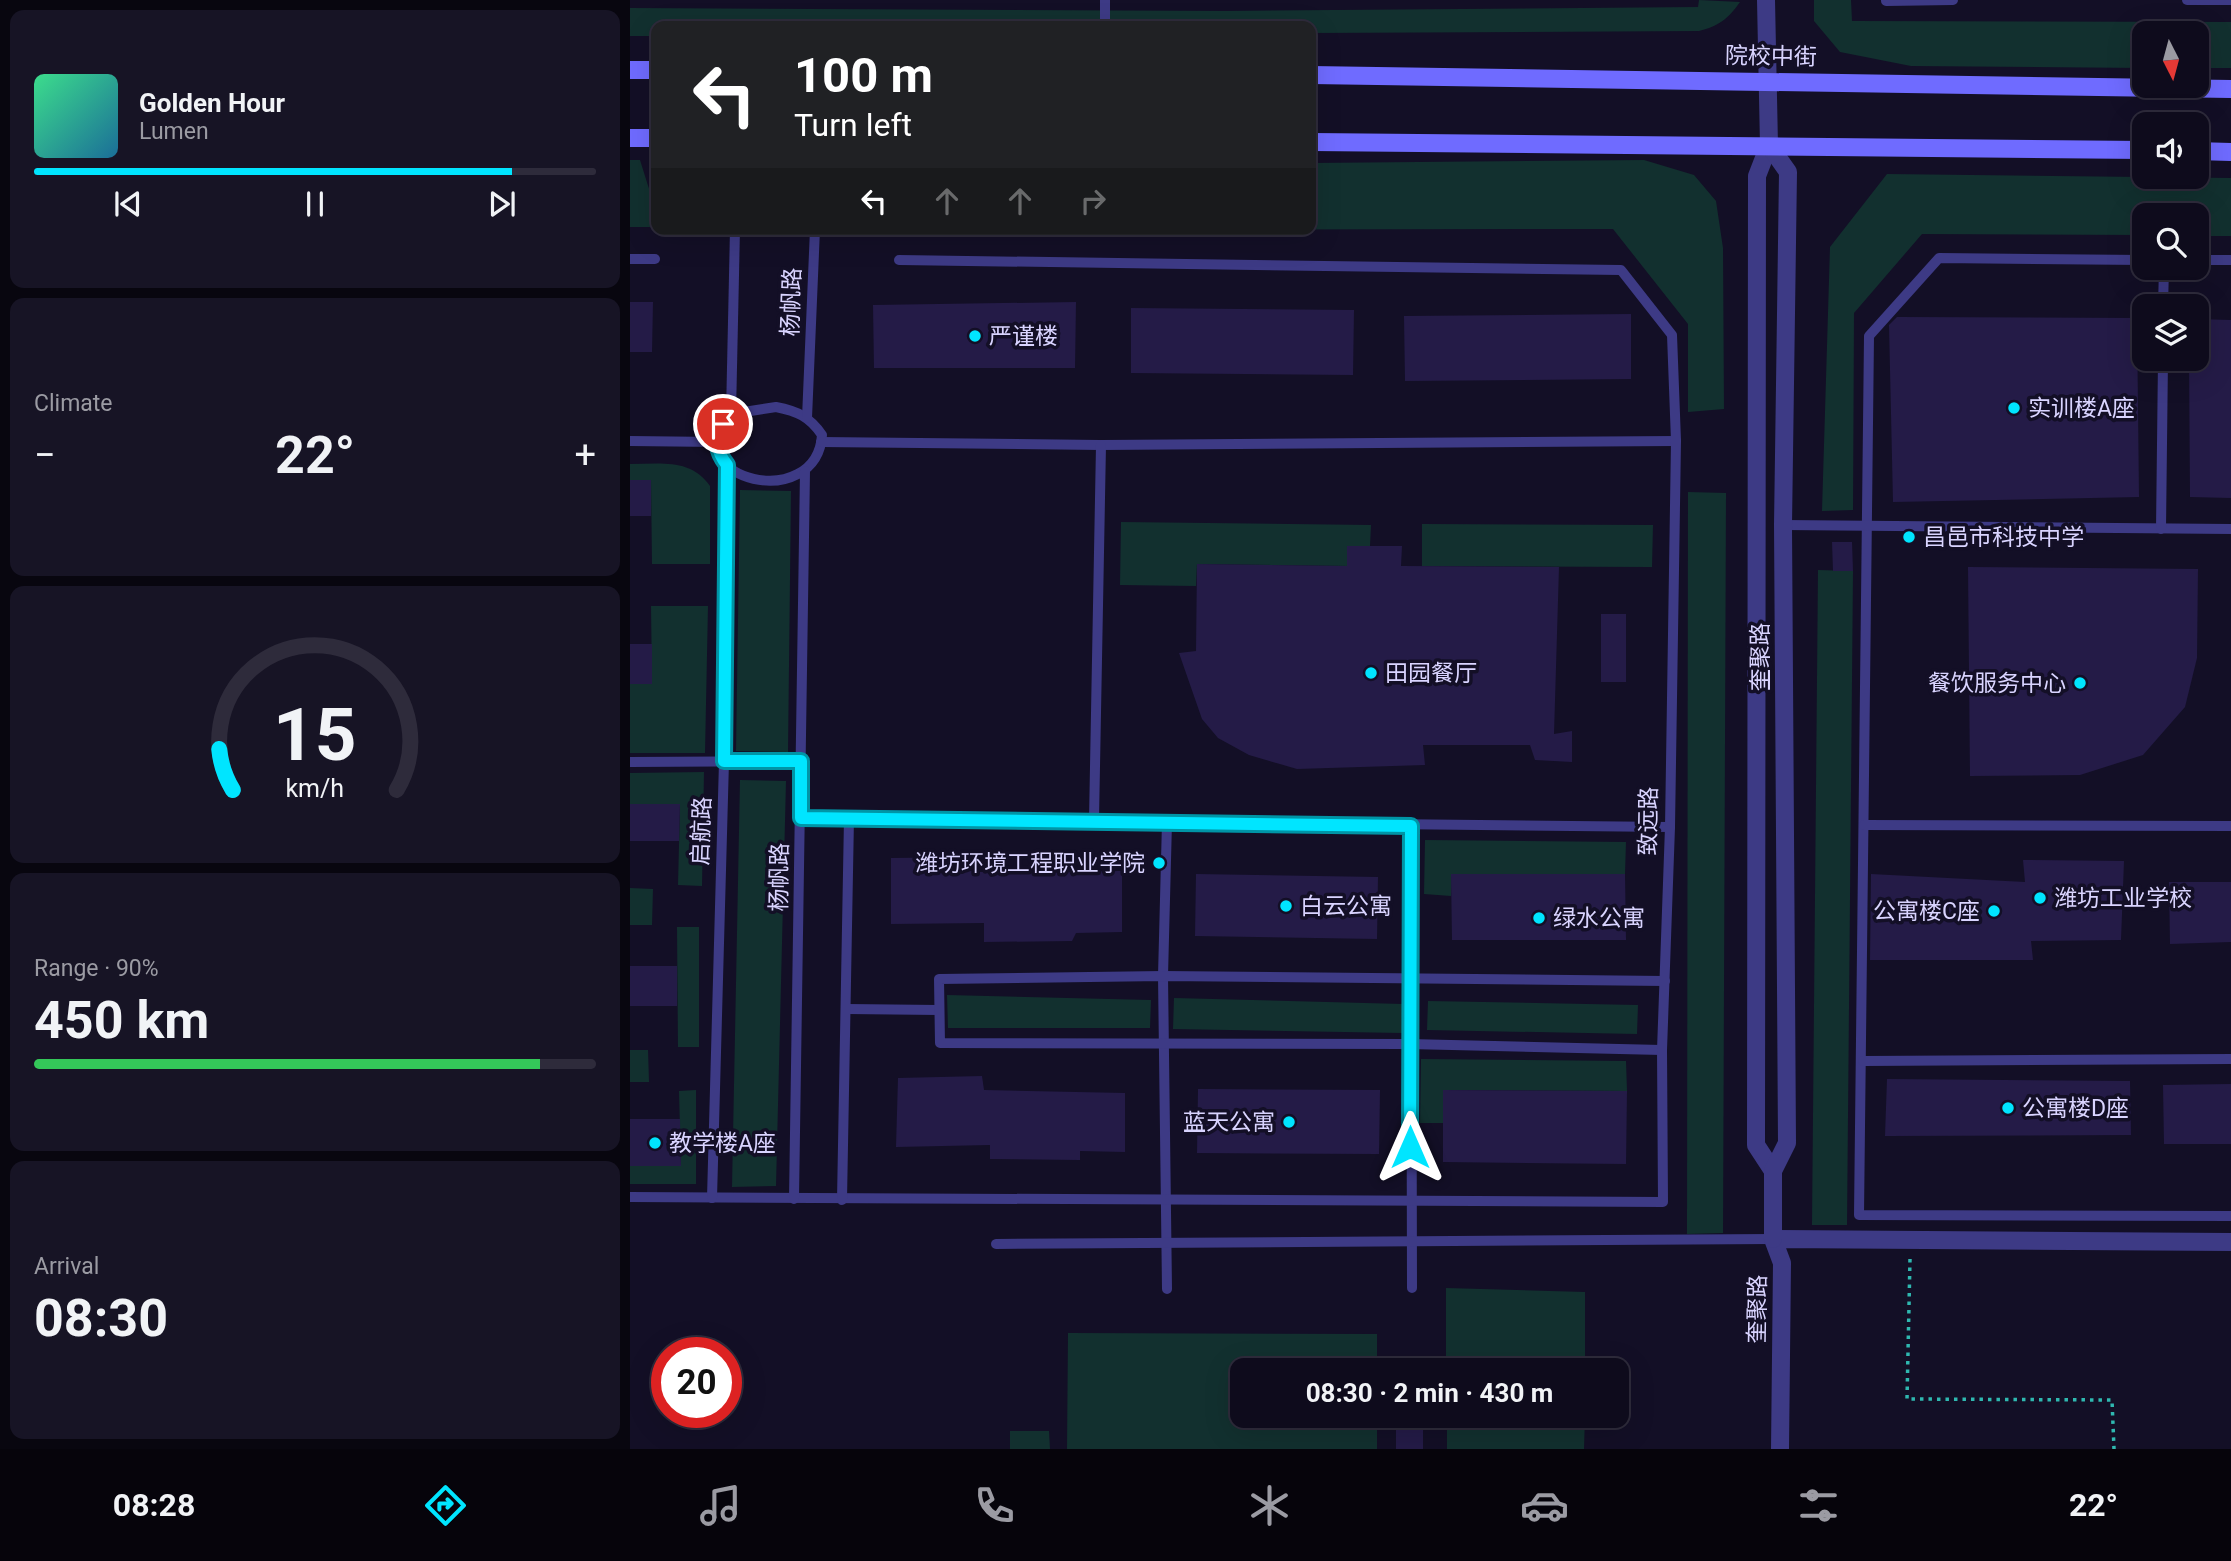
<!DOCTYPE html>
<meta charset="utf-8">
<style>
:root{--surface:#0e0b1c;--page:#171425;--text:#f1f3f6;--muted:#9b9ba3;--line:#2e2b3b;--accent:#00e5ff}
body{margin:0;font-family:Roboto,"Noto Sans SC",sans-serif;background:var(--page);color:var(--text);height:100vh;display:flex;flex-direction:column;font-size:26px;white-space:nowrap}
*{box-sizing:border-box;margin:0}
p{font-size:23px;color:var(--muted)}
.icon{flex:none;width:38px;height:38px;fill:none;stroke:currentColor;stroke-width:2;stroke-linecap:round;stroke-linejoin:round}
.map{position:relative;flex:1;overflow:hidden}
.panel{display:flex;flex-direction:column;gap:10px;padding:10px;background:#08060f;width:630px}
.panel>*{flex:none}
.hud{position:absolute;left:21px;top:21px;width:665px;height:214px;border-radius:14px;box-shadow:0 7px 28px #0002,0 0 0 2px var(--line);background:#202124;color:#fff;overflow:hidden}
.needle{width:46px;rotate:174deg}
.fabs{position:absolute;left:1502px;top:21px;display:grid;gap:14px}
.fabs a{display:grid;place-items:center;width:77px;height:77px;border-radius:14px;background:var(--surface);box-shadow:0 7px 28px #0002,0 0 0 2px var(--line);font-size:35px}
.speed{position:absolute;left:21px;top:1337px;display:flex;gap:14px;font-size:35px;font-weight:700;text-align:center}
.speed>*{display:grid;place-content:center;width:91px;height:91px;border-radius:50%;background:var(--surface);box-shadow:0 7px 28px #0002,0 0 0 2px var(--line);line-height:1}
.speed .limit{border:10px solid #d22;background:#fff;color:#111}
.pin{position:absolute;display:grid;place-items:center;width:60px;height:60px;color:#fff;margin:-30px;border:4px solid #fff;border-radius:50%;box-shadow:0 2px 7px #0007}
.me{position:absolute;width:77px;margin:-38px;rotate:0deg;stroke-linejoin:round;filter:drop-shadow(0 0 5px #0008)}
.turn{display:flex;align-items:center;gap:24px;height:147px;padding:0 28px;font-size:32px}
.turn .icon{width:91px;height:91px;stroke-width:2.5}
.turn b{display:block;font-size:49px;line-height:60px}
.lanes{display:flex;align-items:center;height:66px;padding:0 28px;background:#0003;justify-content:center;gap:35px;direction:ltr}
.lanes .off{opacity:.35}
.big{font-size:52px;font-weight:700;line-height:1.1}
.panel .widget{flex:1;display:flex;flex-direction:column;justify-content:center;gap:10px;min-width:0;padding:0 24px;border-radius:14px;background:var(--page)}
.panel .dial{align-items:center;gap:0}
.dial svg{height:182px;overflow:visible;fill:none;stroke:var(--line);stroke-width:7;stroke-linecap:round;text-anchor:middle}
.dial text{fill:var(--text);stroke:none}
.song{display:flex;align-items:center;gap:21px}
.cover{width:84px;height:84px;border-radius:10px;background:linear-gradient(135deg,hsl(150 70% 55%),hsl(200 70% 35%))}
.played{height:7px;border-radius:4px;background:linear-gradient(90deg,var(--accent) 85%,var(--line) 85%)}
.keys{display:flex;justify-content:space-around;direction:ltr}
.heat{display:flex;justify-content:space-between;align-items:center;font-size:38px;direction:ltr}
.charge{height:10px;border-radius:5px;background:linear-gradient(90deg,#34c759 90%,var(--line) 0)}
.trip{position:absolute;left:600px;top:1358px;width:399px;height:70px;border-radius:14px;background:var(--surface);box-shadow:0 7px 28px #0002,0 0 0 2px var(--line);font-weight:700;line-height:70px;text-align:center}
.tab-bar{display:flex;height:112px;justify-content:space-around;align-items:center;background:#06040b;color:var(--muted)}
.tab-bar .icon{width:49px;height:49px}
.tab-bar .current{color:var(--accent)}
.tab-bar b{font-size:32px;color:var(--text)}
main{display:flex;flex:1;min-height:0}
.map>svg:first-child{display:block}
.green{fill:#12302f}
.building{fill:#241b47}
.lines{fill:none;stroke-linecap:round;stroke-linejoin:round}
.path{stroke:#2fb8b0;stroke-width:3.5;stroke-dasharray:3.5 5;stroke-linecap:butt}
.service{stroke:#3d3a85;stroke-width:10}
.minor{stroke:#3d3a85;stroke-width:18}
.tertiary{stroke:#3d3a85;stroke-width:18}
.secondary{stroke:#6f6bff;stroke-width:18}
.route-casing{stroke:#0095a6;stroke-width:18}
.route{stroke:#00e5ff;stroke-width:12}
.poi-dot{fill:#00e5ff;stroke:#130f26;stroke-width:2.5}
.labels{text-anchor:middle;stroke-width:7;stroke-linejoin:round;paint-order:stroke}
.street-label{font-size:23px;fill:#d9d4ff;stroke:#130f26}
.poi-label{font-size:23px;fill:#d9d4ff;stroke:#130f26;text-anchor:start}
</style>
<main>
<section class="panel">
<div class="widget">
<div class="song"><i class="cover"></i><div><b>Golden Hour</b><p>Lumen</p></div></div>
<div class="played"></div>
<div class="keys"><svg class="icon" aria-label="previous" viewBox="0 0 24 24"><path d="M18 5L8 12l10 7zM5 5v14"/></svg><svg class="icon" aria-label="pause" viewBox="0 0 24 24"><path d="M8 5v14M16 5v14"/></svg><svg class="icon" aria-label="next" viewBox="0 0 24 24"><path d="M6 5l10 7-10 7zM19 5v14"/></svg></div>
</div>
<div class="widget"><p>Climate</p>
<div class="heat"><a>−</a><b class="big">22°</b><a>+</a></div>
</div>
<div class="widget dial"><svg viewBox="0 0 100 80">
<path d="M14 69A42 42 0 1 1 86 69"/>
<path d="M14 69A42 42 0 0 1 8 51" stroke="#00e5ff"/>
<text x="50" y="56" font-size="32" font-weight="700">15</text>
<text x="50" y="72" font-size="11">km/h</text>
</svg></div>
<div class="widget"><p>Range · 90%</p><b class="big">450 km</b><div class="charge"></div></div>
<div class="widget"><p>Arrival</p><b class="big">08:30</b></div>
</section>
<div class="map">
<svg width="1601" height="1449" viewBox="0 0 1601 1449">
<rect width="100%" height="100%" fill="#130f26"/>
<g class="green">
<path d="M1069,0L1110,2C1098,19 1089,26 1069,31L681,33V26H26V36H0V8L595,11L1068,7Z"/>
<path d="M1184,0H1221L1222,21L1601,22V68H1566V33H1514V68L1281,66L1210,52L1184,21Z"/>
<path d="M0,160H10L26,211V227H0Z"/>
<path d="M1014,160L1064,175L1086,201L1093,248L1094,409L1058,412V324L983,229L250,230L681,229V163Z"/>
<path d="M1257,174L1601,178V236H1566V215H1514V235L1292,234L1224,313L1223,510L1192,511L1200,247Z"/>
<path d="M0,464C30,464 61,458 80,486V564H22L21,480H0Z"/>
<path d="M110,490L161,491L158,752L106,751Z"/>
<path d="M1058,492L1096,493L1093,1233L1057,1234Z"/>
<path d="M491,522L741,525L740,546H717V566L567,564L566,586L490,585Z"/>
<path d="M792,524L1023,525L1022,567L792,566Z"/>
<path d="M1188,570L1223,571L1217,1225H1182Z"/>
<path d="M21,606H78L75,753H0V684L22,683Z"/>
<path d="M74,772L72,886L48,885L50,804H0V773Z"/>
<path d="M110,780L156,781L146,1186L102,1187Z"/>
<path d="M795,840L996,842L995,874H822L821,896L794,894Z"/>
<path d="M0,888L23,889L22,925H0Z"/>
<path d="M47,927H69V1047H48Z"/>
<path d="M317,995L521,1000L520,1028H318Z"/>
<path d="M544,998L773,1004L772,1033L543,1029Z"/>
<path d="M798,1001L1008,1005L1007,1034L797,1030Z"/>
<path d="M0,1050H18L19,1082H0Z"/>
<path d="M791,1059L996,1061L997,1091L814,1090L813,1123H790Z"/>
<path d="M66,1090V1184H0V1166H51L49,1091Z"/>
<path d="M816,1288L955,1292V1370H816Z"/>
<path d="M438,1333L747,1334V1370H612V1416H747V1449H437Z"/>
<path d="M817,1416H955L954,1449H817Z"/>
<path d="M380,1431H419L420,1449H380Z"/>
</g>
<g class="building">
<path d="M0,302H23L22,352H0Z"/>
<path d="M446,302L445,368H244L243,305Z"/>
<path d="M501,308L724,310L723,375L501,373Z"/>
<path d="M1001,314V379L775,381L774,316Z"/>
<path d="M1267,317L1507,318L1509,497L1263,502L1259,325Z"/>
<path d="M1566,319L1601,320V498L1560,497L1559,359H1566Z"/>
<rect x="0" y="480" width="21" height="36"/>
<path d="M1202,542H1222L1223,571H1203Z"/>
<path d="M717,546H772L771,566L929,567L924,734L942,731V762L905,760L900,745H793L795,765L667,769L619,755L588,738L572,719L549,653L566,651L567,564L717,566Z"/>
<path d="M1338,567L1568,569L1567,658L1555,707L1513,755L1450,775L1340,776Z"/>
<rect x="971" y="614" width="25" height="68"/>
<rect x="0" y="644" width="22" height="40"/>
<path d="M0,804H50L49,841H0Z"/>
<path d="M348,857V872L492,871V932L446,933L442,941L354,942V923L261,924V858Z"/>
<path d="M1393,860L1494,861L1491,940L1401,941L1403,960H1240L1241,874L1395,882Z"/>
<path d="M566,874L748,877L747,939L565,936Z"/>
<path d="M821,874H995L996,940H822Z"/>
<path d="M1539,882H1601V942L1540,944Z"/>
<rect x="0" y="966" width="47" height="40"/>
<path d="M352,1076L354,1090L495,1093V1152L450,1151V1160L360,1159V1145L266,1147L268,1078Z"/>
<path d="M1257,1079L1500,1081L1501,1135L1255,1136Z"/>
<path d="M1601,1084V1144H1534L1533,1085Z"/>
<path d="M568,1089L750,1090L749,1154L567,1153Z"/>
<path d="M813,1090L997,1091L996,1164L813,1162Z"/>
<path d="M0,1119H50L51,1166H0Z"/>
<rect x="766" y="1416" width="27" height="33"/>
</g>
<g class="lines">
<path class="path" d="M1280,1259L1277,1399L1482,1400L1484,1449"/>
<g class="service">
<path d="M1557,0H1601"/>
<path d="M1256,1L1323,0"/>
<path d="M475,26V0"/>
<path d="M0,259H25"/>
<path d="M1514,260L1309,258L1239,336L1229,1215L1601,1216"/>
<path d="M1566,260H1601"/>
<path d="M1533,306L1534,268"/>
<path d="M146,407C167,411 180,417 192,435C187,513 45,481 101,414Z"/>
<path d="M101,414L105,229"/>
<path d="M177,418L185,229"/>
<path d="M0,441L87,442"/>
<path d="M191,442L471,445L1046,441"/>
<path d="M1153,525L1601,529"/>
<path d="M1531,529L1533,359"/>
<path d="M0,762L171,761"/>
<path d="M171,818L1040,827"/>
<path d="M464,820L471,445"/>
<path d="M537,822L533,976L537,1289"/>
<path d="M1234,825L1601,826"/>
<path d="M781,826L782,1288"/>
<path d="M217,1009L309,1010"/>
<path d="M1032,1050L779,1044L310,1043L309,979L533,976L1035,981"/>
<path d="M1233,1061L1601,1059"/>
<path d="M0,1197L1033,1202L1032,1050L1040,827L1046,441L1042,335L991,270L269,260"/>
<path d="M82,1198L94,761L97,465"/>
<path d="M164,1199L175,471"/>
<path d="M212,1200L219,818"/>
<path d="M366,1244L1143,1239"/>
</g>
<path class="minor" d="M1150,1449L1152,1263L1143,1239L1601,1242"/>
<g class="tertiary">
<path d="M1136,0L1139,145L1127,176L1126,1145L1143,1171"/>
<path d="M1139,145L1158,172L1153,525L1157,1143L1143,1171V1239"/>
</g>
<g class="secondary">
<path d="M0,70H26"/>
<path d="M681,75L1601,89"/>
<path d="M0,138H26"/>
<path d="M681,142L1514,150"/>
<path d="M1566,151L1601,152"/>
</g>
</g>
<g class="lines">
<g class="route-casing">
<path id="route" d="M93,424C85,440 86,451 97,465L94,761H171V818L781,826L780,1147"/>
</g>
<use href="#route" class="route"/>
</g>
<g class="poi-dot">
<circle cx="345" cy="336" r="7"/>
<circle cx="1384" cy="408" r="7"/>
<circle cx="1279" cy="537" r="7"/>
<circle cx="741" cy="673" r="7"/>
<circle cx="1450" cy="683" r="7"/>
<circle cx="529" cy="863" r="7"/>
<circle cx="1410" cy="898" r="7"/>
<circle cx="656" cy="906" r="7"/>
<circle cx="1364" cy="911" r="7"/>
<circle cx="909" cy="918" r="7"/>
<circle cx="1378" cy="1108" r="7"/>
<circle cx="659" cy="1122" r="7"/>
<circle cx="25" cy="1143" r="7"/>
</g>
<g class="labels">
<g class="street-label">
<text transform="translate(1141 56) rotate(1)" y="8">院校中街</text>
<text transform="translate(161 302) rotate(-88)" y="8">杨帆路</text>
<text transform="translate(1130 657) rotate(-90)" y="8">奎聚路</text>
<text transform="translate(1018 821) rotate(-89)" y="8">致远路</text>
<text transform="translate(71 831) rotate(-88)" y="8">启航路</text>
<text transform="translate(149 877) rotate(-89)" y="8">杨帆路</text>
<text transform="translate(1127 1309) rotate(-89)" y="8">奎聚路</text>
</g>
<g class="poi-label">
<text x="359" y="344">严谨楼</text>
<text x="1398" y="416">实训楼A座</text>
<text x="1293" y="545">昌邑市科技中学</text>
<text x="755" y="681">田园餐厅</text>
<text x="1436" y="691" text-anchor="end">餐饮服务中心</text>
<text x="515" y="871" text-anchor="end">潍坊环境工程职业学院</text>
<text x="1424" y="906">潍坊工业学校</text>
<text x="670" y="914">白云公寓</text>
<text x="1350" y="919" text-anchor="end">公寓楼C座</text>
<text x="923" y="926">绿水公寓</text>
<text x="1392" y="1116">公寓楼D座</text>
<text x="645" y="1130" text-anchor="end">蓝天公寓</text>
<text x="39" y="1151">教学楼A座</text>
</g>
</g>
</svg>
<div class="fabs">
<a><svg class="needle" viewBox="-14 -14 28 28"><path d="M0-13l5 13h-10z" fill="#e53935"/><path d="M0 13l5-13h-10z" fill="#9b9ba3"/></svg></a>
<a><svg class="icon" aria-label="sound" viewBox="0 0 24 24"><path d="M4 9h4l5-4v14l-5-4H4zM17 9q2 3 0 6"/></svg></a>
<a><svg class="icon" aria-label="search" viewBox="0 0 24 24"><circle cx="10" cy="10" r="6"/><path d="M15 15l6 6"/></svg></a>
<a><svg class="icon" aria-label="layers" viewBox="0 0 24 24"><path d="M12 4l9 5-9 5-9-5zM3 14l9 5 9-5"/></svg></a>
</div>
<div class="speed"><div class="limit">20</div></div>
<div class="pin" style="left:93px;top:424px;background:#d93025"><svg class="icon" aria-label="arrive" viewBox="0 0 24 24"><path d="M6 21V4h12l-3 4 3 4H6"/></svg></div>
<svg class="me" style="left:780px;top:1147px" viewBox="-20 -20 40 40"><path d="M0-17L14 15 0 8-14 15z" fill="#00e5ff" stroke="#fff" stroke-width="4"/></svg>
<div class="trip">08:30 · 2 min · 430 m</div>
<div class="hud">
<div class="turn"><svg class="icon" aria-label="left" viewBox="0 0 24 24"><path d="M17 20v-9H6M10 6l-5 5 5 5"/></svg><div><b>100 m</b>Turn left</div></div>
<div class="lanes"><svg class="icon" aria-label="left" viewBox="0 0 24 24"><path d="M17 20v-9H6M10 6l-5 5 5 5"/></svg><svg class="icon off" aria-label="ahead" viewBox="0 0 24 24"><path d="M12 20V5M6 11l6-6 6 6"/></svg><svg class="icon off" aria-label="ahead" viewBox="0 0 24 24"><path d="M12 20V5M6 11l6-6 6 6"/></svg><svg class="icon off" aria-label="right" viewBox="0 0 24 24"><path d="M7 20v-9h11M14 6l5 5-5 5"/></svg></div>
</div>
</div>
</main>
<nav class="tab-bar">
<b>08:28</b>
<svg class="icon current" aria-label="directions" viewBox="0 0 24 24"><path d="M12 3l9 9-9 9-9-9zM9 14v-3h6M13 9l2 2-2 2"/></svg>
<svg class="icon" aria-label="music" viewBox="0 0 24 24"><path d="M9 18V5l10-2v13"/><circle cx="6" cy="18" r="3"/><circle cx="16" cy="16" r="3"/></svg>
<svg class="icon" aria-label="phone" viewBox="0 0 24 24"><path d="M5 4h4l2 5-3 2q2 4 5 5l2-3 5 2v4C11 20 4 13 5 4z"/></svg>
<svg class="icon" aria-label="climate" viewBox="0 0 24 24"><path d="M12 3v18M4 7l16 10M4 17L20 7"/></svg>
<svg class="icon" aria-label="car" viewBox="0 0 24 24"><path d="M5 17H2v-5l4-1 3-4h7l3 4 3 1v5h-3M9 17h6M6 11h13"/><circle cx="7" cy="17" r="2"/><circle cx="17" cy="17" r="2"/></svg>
<svg class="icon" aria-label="filters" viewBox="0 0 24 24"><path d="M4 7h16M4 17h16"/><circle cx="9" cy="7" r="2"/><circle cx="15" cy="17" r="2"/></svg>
<b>22°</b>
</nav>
